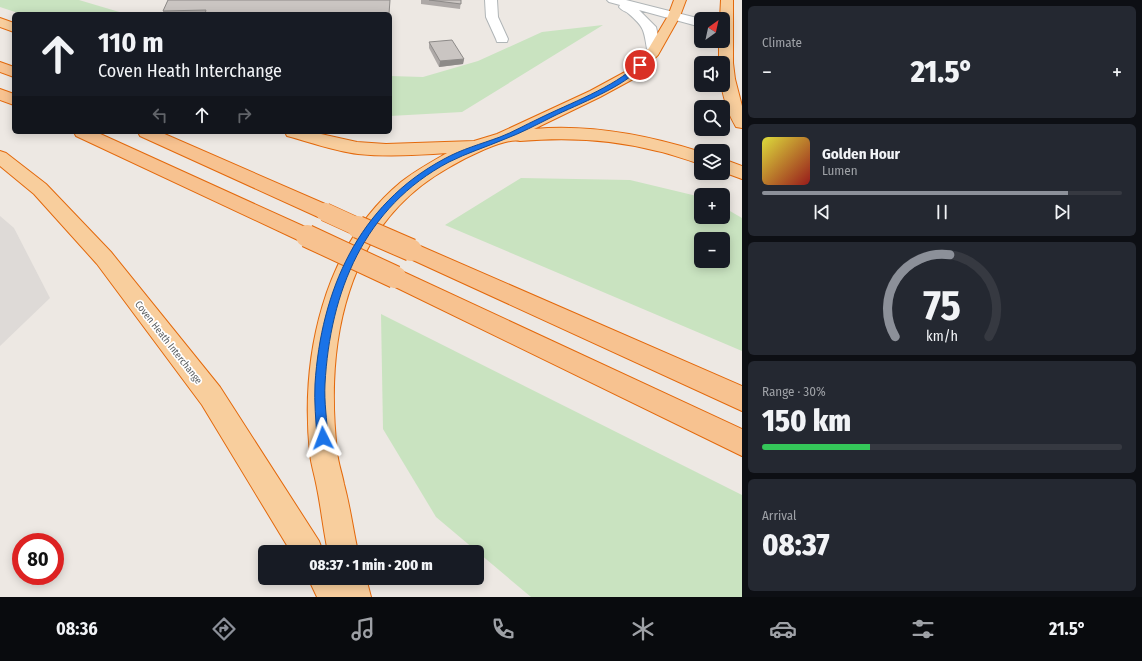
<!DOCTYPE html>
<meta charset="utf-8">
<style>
:root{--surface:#171b24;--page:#242831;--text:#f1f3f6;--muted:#9ea1a6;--line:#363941;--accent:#8c9099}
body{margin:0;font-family:"Fira Sans Condensed",sans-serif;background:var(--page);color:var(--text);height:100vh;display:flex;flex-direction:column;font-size:15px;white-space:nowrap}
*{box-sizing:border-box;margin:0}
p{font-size:13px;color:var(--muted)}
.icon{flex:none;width:22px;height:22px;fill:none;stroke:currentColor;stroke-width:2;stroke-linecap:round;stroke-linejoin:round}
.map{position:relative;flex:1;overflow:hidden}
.details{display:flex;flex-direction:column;gap:6px;padding:6px;background:#0d0f14;width:400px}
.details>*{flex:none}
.banner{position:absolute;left:12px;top:12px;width:380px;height:122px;border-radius:6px;box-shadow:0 2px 10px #0003;background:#171b24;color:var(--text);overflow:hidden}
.needle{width:26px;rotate:33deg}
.controls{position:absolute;left:694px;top:12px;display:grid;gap:8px}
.controls a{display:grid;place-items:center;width:36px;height:36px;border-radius:6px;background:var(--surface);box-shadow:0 2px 10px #0003;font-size:20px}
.speed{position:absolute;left:12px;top:533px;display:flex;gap:8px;font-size:20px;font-weight:700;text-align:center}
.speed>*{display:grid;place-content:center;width:52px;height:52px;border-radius:50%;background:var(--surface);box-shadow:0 2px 10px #0003;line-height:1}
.speed .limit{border:6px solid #d22;background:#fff;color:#111}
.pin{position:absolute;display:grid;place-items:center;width:34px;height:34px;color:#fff;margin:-17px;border:2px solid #fff;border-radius:50%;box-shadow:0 1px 4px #0007}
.me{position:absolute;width:44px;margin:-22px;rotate:357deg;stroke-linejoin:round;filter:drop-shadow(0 0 3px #0008)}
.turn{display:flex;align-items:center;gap:14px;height:84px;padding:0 20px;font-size:18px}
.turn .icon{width:52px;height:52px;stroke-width:2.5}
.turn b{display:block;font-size:28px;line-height:34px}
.lanes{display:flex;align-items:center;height:38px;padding:0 20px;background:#0003;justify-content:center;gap:20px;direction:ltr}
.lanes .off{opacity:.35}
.big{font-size:30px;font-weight:800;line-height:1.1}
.details .tile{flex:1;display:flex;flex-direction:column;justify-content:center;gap:6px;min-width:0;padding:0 14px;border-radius:6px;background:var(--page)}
.details .dial{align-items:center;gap:0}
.dial svg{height:104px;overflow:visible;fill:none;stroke:var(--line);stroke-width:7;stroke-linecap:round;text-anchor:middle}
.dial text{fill:var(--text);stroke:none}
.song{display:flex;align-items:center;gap:12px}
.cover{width:48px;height:48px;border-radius:6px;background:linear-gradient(135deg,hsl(60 70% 55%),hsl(0 70% 35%))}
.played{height:4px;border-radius:2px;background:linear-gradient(90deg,var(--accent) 85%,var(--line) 85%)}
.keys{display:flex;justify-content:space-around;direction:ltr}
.heat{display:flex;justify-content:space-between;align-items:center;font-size:22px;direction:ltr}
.charge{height:6px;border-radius:3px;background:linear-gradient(90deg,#34c759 30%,var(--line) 0)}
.trip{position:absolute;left:258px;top:545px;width:226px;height:40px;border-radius:6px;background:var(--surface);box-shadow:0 2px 10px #0003;font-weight:800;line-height:40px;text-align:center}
.dock{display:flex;height:64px;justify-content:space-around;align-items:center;background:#090b0e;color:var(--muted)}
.dock .icon{width:28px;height:28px}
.dock .on{color:var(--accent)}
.dock b{font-size:18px;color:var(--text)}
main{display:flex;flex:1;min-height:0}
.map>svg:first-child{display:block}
.industrial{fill:#dedad7}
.green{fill:#c9e3c0;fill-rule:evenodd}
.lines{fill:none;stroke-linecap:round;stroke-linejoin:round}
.minor-casing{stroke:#b0b5b7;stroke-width:2}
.trunk-casing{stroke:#e3690c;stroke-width:2}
.motorway-casing{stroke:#e3690c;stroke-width:2}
.minor{fill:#fff;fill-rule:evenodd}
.trunk{fill:#f8ce9d;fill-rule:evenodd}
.motorway{fill:#f7c290;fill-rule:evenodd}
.motorway-bridge-far1-casing{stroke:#e3690c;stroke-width:19;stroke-linecap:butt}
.motorway-bridge-casing{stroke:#e3690c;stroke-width:24;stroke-linecap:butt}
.motorway-bridge-far1{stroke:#f7c290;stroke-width:18}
.motorway-bridge{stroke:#f7c290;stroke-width:22}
.wall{fill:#aea9a7}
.shaded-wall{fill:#8d8a88}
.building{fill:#cac5c2;stroke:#8d8a88}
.route{fill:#1a73e8;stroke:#114b97}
.labels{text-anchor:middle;stroke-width:3.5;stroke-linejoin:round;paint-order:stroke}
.street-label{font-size:10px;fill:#5b6063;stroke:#fff}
</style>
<main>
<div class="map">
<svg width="742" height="597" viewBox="0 0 742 597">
<rect width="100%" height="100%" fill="#ede8e3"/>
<path class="industrial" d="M0,216L14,228L50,298L0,346Z"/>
<g class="green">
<path d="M0,0H79L126,14H21L0,7Z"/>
<path d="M603,25L462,112L390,116V76L423,77L478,61L542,32Z"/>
<path d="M521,178L630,180L701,197V217H723V207L742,218V351L445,225ZM701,239H723V261H701Z"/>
<path d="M381,314L742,495V597H531L436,517L383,429Z"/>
</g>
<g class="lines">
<g class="minor-casing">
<g id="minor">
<path d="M485,0H497L498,17L508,39L507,42H497L496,39L486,17Z"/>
<path d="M607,0H626L701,19V27L639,10L656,27L661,49L659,52H649L647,49C644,30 644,27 629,14C626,11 622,11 619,7L620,5L609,2Z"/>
</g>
</g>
<g class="trunk-casing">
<g id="trunk">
<path d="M674,0H686L680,16L658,55L635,78L600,97L534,129C591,124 647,135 701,152V164C686,160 672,154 657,151C612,139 566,137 520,141C505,137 463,159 448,168C345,226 325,344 337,451C338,463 342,473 344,484C350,506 353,529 358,552H328C323,529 321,506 316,483C314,473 311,464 310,454C300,357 323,247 401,182C415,171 431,162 447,153C418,155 388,157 358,154C334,151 310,142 287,136L285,132H312L357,142L386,144L474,141L497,134L590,91L625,72L646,53L668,16Z"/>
<path d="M721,0H733V63L735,79L742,106V128L736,127C728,114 724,99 721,85H723V63H719V41H723V19H720Z"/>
<path d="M0,18L14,23V32L0,27Z"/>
<path d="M0,151L6,153L46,184L111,252L220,387L319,541L323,552H291L202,405L97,264L34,194L0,166Z"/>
<path d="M723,159L742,166V179L723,172Z"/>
<path d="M308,578H366L371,597H317Z"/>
</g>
</g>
<g class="motorway-casing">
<g id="motorway">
<path d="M0,62L14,67V77L0,72Z"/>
<path d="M0,89L14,94V105L0,100Z"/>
<path d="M74,132H96L314,231L317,236L314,241L307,244L300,241L76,136Z"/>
<path d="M138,132H160L332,207L335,212L332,217L325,219L318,217L140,136Z"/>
<path d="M411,242L742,386V411L404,256L401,250L404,244Z"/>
<path d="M395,268L742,429V456L387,283L384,277L387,271Z"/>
</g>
</g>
<use href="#minor" class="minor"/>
<use href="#trunk" class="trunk"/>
<use href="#motorway" class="motorway"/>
<g class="motorway-bridge-far1-casing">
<path id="motorway-bridge-far1" d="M325,212L360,228"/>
</g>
<g class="motorway-bridge-casing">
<g id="motorway-bridge">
<path d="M358,227L411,250"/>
<path d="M307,236L395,277"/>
</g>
</g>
<use href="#motorway-bridge-far1" class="motorway-bridge-far1"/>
<use href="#motorway-bridge" class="motorway-bridge"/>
</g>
<g class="wall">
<path d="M168,0L389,14H164L163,11Z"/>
<path d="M421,0H461L460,9L421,4Z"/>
<path d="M429,42L464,59L463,64L439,67L429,48Z"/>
</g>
<path class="shaded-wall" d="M464,59L463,64L439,67L440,61Z"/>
<g class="building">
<path d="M168,0H390L389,14H205L206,10L163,11Z"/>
<path d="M429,0H461V4Z"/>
<path d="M452,40L464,59L440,61L429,42Z"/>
</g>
<path class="route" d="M638,64L643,65C625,87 578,104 552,117C536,125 521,133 505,139C486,147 467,153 449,162C364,207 330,292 325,384C324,402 327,420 328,438L326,442L323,444L319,442L317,438C316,421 314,402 315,384C321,291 358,205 444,159C462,149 481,144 500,137C513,132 525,125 538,119C570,103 613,88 638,64Z"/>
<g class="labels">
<g class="street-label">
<text transform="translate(169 342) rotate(52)" y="4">Coven Heath Interchange</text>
</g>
</g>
</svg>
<div class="controls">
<a><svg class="needle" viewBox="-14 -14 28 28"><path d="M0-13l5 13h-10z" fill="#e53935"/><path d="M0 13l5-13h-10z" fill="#9ea1a6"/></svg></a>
<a><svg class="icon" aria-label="sound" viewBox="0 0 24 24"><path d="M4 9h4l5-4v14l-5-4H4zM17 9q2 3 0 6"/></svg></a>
<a><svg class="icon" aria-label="search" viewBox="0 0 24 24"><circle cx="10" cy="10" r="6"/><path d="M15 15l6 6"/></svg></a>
<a><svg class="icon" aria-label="layers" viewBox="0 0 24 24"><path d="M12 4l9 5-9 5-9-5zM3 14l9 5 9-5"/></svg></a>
<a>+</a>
<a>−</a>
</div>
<div class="speed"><div class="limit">80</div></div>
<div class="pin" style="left:640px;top:65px;background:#d93025"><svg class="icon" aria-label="arrive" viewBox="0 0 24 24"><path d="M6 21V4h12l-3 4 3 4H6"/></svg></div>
<svg class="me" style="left:323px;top:438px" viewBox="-20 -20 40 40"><path d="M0-17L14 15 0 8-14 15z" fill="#1a73e8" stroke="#fff" stroke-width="4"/></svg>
<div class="trip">08:37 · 1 min · 200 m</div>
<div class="banner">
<div class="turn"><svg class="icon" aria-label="ahead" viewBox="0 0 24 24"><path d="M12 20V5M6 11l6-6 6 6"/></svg><div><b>110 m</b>Coven Heath Interchange</div></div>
<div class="lanes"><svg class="icon off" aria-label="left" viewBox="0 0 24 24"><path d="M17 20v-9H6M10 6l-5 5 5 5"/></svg><svg class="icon" aria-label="ahead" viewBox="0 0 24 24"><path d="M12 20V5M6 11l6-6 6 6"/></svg><svg class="icon off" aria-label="right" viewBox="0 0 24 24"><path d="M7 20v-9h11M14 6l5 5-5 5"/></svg></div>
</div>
</div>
<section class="details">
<div class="tile"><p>Climate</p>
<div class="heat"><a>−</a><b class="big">21.5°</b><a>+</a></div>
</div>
<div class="tile">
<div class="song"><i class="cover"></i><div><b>Golden Hour</b><p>Lumen</p></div></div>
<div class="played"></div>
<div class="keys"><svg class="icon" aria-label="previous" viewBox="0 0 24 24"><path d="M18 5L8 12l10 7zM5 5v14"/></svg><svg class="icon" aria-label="pause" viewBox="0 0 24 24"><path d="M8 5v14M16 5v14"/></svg><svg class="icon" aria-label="next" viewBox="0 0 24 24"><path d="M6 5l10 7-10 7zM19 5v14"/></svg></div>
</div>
<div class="tile dial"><svg viewBox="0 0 100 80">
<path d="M14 69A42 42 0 1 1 86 69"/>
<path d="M14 69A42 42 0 0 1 56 6" stroke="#8c9099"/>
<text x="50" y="56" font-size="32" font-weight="700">75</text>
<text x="50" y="72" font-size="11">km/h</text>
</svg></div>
<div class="tile"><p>Range · 30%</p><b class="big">150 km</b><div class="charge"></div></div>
<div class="tile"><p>Arrival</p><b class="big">08:37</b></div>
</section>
</main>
<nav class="dock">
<b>08:36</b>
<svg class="icon on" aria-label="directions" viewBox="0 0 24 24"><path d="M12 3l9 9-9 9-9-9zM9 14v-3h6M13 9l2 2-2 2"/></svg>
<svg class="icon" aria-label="music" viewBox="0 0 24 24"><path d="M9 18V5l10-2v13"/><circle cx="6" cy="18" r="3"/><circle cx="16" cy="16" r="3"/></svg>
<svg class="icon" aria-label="phone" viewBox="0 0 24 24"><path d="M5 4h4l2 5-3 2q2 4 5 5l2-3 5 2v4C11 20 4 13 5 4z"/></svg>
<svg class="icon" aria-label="climate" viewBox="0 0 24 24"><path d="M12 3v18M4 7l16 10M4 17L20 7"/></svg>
<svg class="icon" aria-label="car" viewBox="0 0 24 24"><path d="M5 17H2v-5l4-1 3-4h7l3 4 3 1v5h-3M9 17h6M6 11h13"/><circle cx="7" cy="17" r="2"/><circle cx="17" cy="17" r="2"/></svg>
<svg class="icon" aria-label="filters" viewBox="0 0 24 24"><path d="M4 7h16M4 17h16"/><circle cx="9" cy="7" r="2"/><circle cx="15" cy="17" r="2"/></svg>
<b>21.5°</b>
</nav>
